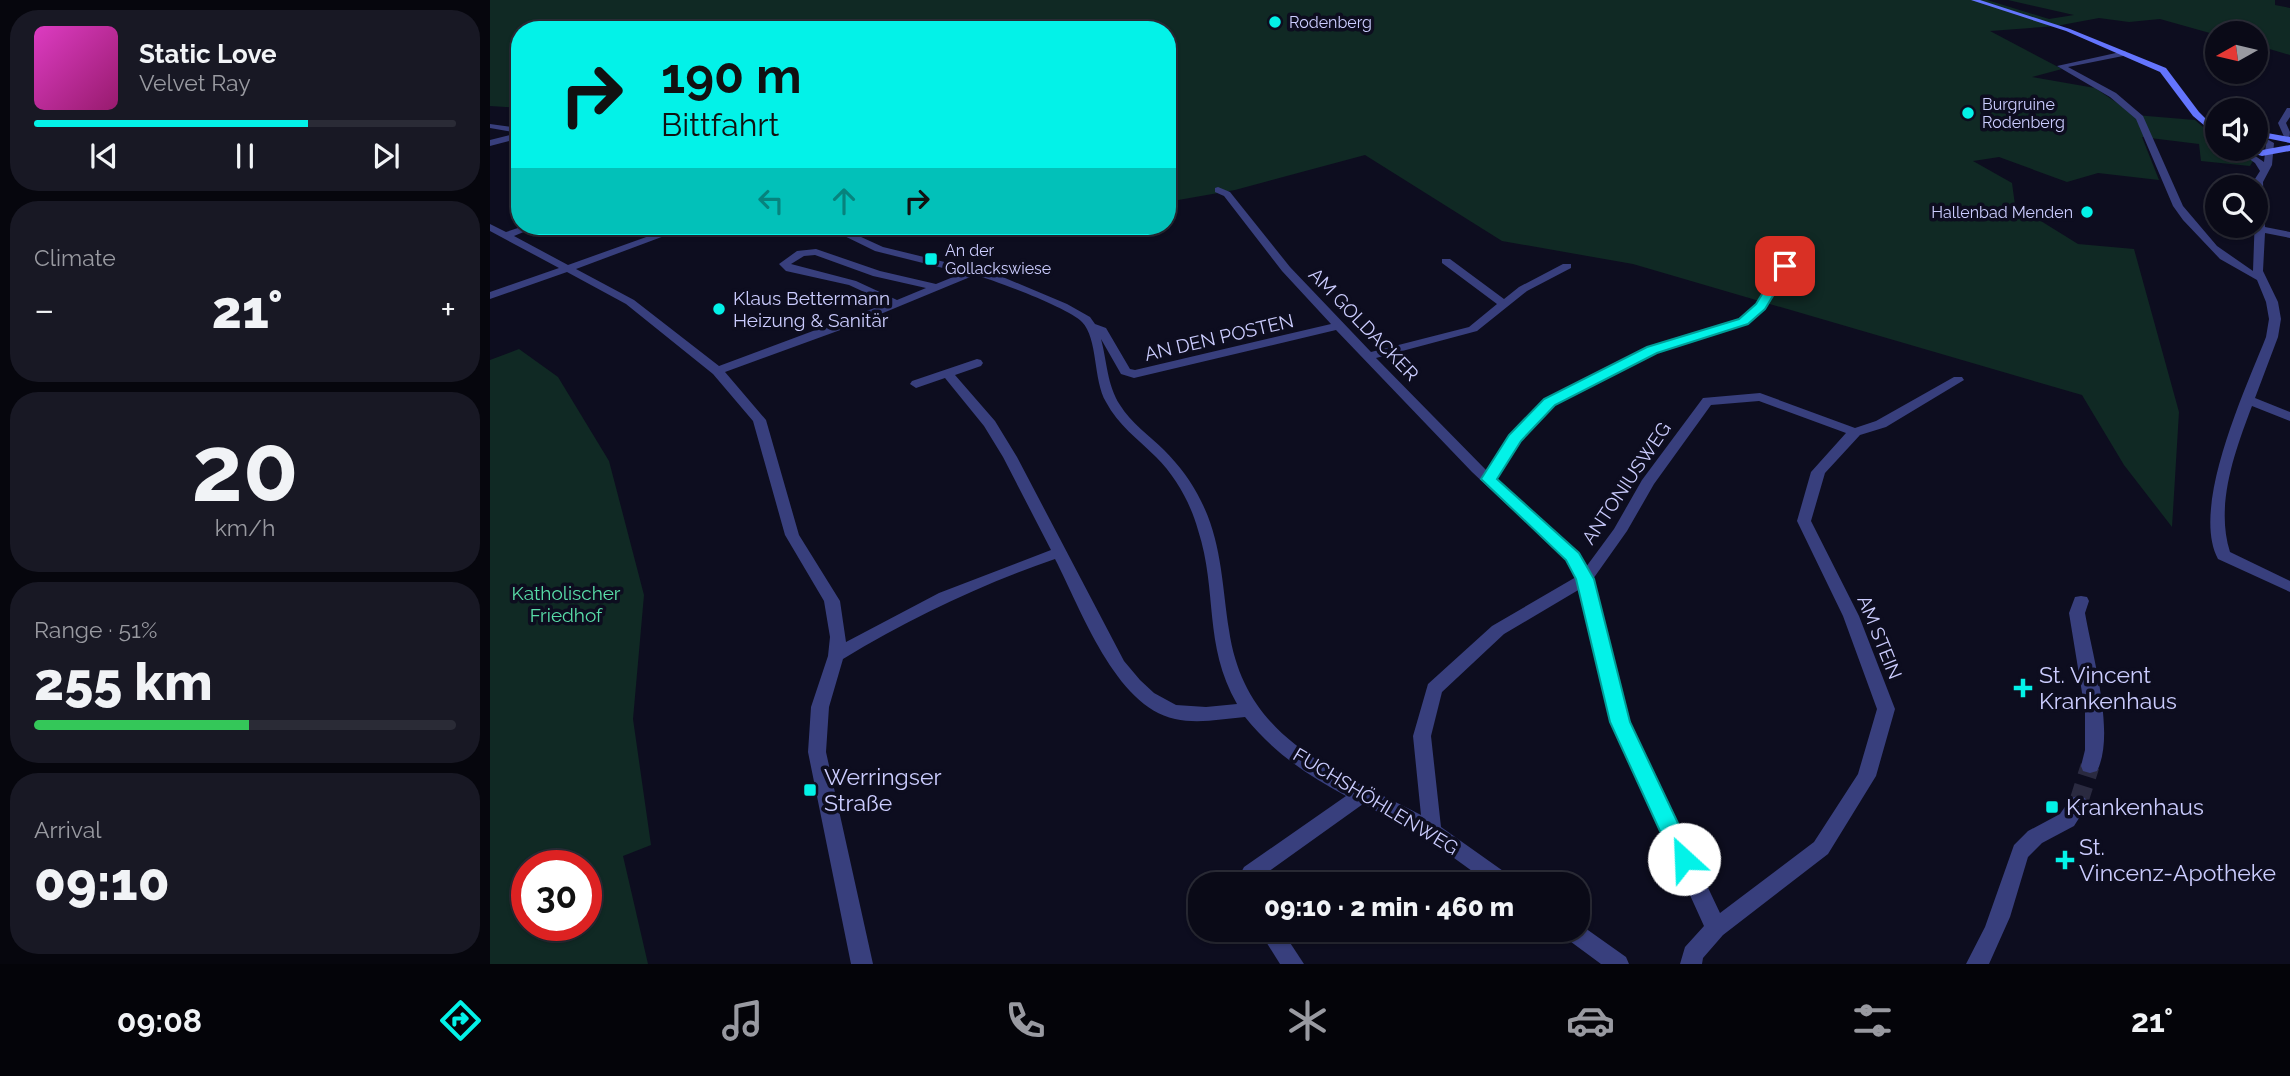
<!DOCTYPE html>
<meta charset="utf-8">
<style>
:root{--surface:#0a0a17;--page:#181824;--text:#f1f3f6;--muted:#999aa1;--line:#2a2b36;--accent:#03f2e8}
body{margin:0;font-family:Raleway,sans-serif;background:var(--page);color:var(--text);height:100vh;display:flex;flex-direction:column;font-size:26px;white-space:nowrap}
*{box-sizing:border-box;margin:0}
p{font-size:23px;color:var(--muted)}
.icon{flex:none;width:38px;height:38px;fill:none;stroke:currentColor;stroke-width:2;stroke-linecap:round;stroke-linejoin:round}
.map{position:relative;flex:1;overflow:hidden}
.drawer{display:flex;flex-direction:column;gap:10px;padding:10px;background:#06060d;width:490px}
.drawer>*{flex:none}
.top-card{position:absolute;left:21px;top:21px;width:665px;height:214px;border-radius:28px;box-shadow:0 2px 5px #0004,0 0 0 2px var(--line);background:#03f2e8;color:#111;overflow:hidden}
.needle{width:46px;rotate:262deg}
.controls{position:absolute;left:1715px;top:21px;display:grid;gap:14px}
.controls a{display:grid;place-items:center;width:63px;height:63px;border-radius:50%;background:var(--surface);box-shadow:0 2px 5px #0004,0 0 0 2px var(--line);font-size:35px}
.speed{position:absolute;left:21px;top:850px;display:flex;gap:14px;font-size:35px;font-weight:700;text-align:center}
.speed>*{display:grid;place-content:center;width:91px;height:91px;border-radius:50%;background:var(--surface);box-shadow:0 2px 5px #0004,0 0 0 2px var(--line);line-height:1}
.speed .limit{border:10px solid #d22;background:#fff;color:#111}
.pin{position:absolute;display:grid;place-items:center;width:60px;height:60px;color:#fff;margin:-30px;border-radius:14px;box-shadow:0 4px 10px #0006}
.me{position:absolute;width:77px;margin:-38px;rotate:335deg;stroke-linejoin:round;filter:drop-shadow(0 0 5px #0008)}
.turn{display:flex;align-items:center;gap:24px;height:147px;padding:0 35px;font-size:32px}
.turn .icon{width:91px;height:91px;stroke-width:2.5}
.turn b{display:block;font-size:49px;line-height:60px}
.lanes{display:flex;align-items:center;height:66px;padding:0 35px;background:#0003;justify-content:center;gap:35px;direction:ltr}
.lanes .off{opacity:.35}
.big{font-size:52px;font-weight:800;line-height:1.1}
.drawer .card{flex:1;display:flex;flex-direction:column;justify-content:center;gap:10px;min-width:0;padding:0 24px;border-radius:28px;background:var(--page)}
.drawer .dial{align-items:center;gap:0}
.dial b{font-size:91px;line-height:1}
.song{display:flex;align-items:center;gap:21px}
.cover{width:84px;height:84px;border-radius:10px;background:linear-gradient(135deg,hsl(310 70% 55%),hsl(320 70% 35%))}
.played{height:7px;border-radius:4px;background:linear-gradient(90deg,var(--accent) 65%,var(--line) 65%)}
.keys{display:flex;justify-content:space-around;direction:ltr}
.heat{display:flex;justify-content:space-between;align-items:center;font-size:38px;direction:ltr}
.charge{height:10px;border-radius:5px;background:linear-gradient(90deg,#34c759 51%,var(--line) 0)}
.trip{position:absolute;left:698px;top:872px;width:402px;height:70px;border-radius:28px;background:var(--surface);box-shadow:0 2px 5px #0004,0 0 0 2px var(--line);font-weight:800;line-height:70px;text-align:center}
.dock{display:flex;height:112px;justify-content:space-around;align-items:center;background:#040409;color:var(--muted)}
.dock .icon{width:49px;height:49px}
.dock .selected{color:var(--accent)}
.dock b{font-size:32px;color:var(--text)}
main{display:flex;flex:1;min-height:0}
.map>svg:first-child{display:block}
.green{fill:#102924;fill-rule:evenodd}
.lines{fill:none;stroke-linecap:round;stroke-linejoin:round}
.street-tunnel{stroke:#2a2a40;stroke-width:19;stroke-dasharray:19 10;stroke-linecap:butt}
.street{fill:#383f7d;fill-rule:evenodd}
.secondary{fill:#6475fd;fill-rule:evenodd}
.route{fill:#03f2e8;stroke:#029d97;stroke-width:2}
.poi-dot{fill:#03f2e8;stroke:#0d0d1f;stroke-width:2.5}
.labels{text-anchor:middle;stroke-width:7;stroke-linejoin:round;paint-order:stroke}
.far-poi-label{font-size:16px;fill:#cbccfe;stroke:#0d0d1f;text-anchor:start}
.poi-label{font-size:19px;fill:#cbccfe;stroke:#0d0d1f;text-anchor:start}
.street-label{font-size:19px;fill:#cbccfe;stroke:#0d0d1f}
.park-label{font-size:19px;fill:#59dda9;stroke:#0d0d1f}
.near-poi-label{font-size:23px;fill:#cbccfe;stroke:#0d0d1f;text-anchor:start}
</style>
<main>
<section class="drawer">
<div class="card">
<div class="song"><i class="cover"></i><div><b>Static Love</b><p>Velvet Ray</p></div></div>
<div class="played"></div>
<div class="keys"><svg class="icon" aria-label="previous" viewBox="0 0 24 24"><path d="M18 5L8 12l10 7zM5 5v14"/></svg><svg class="icon" aria-label="pause" viewBox="0 0 24 24"><path d="M8 5v14M16 5v14"/></svg><svg class="icon" aria-label="next" viewBox="0 0 24 24"><path d="M6 5l10 7-10 7zM19 5v14"/></svg></div>
</div>
<div class="card"><p>Climate</p>
<div class="heat"><a>−</a><b class="big">21°</b><a>+</a></div>
</div>
<div class="card dial"><b>20</b><p>km/h</p></div>
<div class="card"><p>Range · 51%</p><b class="big">255 km</b><div class="charge"></div></div>
<div class="card"><p>Arrival</p><b class="big">09:10</b></div>
</section>
<div class="map">
<svg width="1800" height="964" viewBox="0 0 1800 964">
<rect width="100%" height="100%" fill="#0d0d1f"/>
<g class="green">
<path d="M0,0H1497L1559,19L1584,15L1518,0H1785V5L1800,8V55L1766,45V33L1727,35L1670,19L1639,22L1609,18L1566,26L1500,31L1572,69L1542,77L1605,88L1645,115L1705,120L1727,139V149H1742L1763,161L1760,166L1711,161L1709,144L1652,137L1669,180L1608,173L1577,182L1509,157L1483,161L1522,183L1525,205L1588,244L1644,249L1689,412L1682,527L1634,465L1592,395L1143,264L1012,241L875,155L745,190L677,202V30H30V108L0,106Z"/>
<path d="M29,349L68,377L119,461L154,595L143,719L161,845L133,856L158,964H0V360ZM37,866H96V926H37Z"/>
</g>
<g class="lines">
<path class="street-tunnel" d="M1588,804L1600,766"/>
<g class="street">
<path d="M1635,51L1638,55L1578,67L1626,93L1653,116L1693,206L1727,246L1763,271L1766,187H1764L1763,182L1770,171L1765,163L1745,149H1755L1774,162L1776,144L1766,138V133L1784,143L1782,165L1773,182L1775,227L1800,232V238L1775,233L1773,271L1788,302L1791,319L1788,337L1765,398L1800,412V421L1762,406C1745,451 1725,505 1740,552L1800,581V592L1728,559C1700,507 1756,388 1776,337L1779,319L1776,302L1767,280L1730,259L1693,220L1683,206L1646,119L1620,97L1567,66Z"/>
<path d="M1797,108H1800V117L1796,123L1800,132L1799,142L1795,139L1788,123Z"/>
<path d="M0,124L30,128V138L0,146V140L28,133L0,128Z"/>
<path d="M728,187L740,192L800,267L881,352L979,327L1007,304L952,263V259H960L1014,299L1029,287L1073,264H1081V268L1037,291L987,331L886,358L997,471L1019,435L1055,399L1158,347L1250,319L1266,305L1297,251H1305L1306,253L1276,307L1258,323L1166,353L1063,405L1029,440L1006,479L1087,553L1096,567L1124,529L1152,480L1213,398L1270,393L1365,428L1386,421L1464,377H1472L1474,380L1396,427L1370,435L1335,473L1321,521L1369,616L1405,709L1386,776L1338,854L1233,935L1213,958L1212,964H1190L1195,947L1214,926L1121,721L1090,589L1014,634L952,692L941,736L951,827L1023,878L1026,884H1000L935,837L873,804L768,879L766,884H745L754,867L856,796C817,775 783,752 755,717C732,719 708,724 685,719C625,706 591,609 565,559C490,585 421,618 353,659L339,707L336,752L383,964H361L318,752L321,707L338,656L340,637L334,601L295,535L263,421L223,374L136,304L77,272L0,299V292L69,268L0,231V224L16,232L34,226H48L24,236L78,265L187,226H201L86,269L144,300L229,366L398,303L359,285L296,271L289,264L307,251L326,249L390,271L446,284L473,273L385,251L334,226H347L393,247L508,275L577,304L600,317L605,324L616,328L640,369L645,370L841,324L792,271L734,196L725,192V188ZM325,255L383,276L436,288L407,300L366,281L301,264L314,256ZM485,275C504,280 579,308 592,322C608,338 603,380 616,402C628,425 648,439 666,457C686,477 700,502 708,530C728,592 713,644 747,704L716,707L686,705L664,693L650,680L634,661L527,457L505,421L465,375L491,366L493,363L491,360L487,359L422,381L420,384L426,388L455,378L494,426L513,457L561,550L449,593L356,642L350,601L309,535L276,420L235,372L364,325ZM846,330L982,472L1076,560L1086,577L1002,626L938,684L923,736L931,815C844,769 755,741 739,630C732,586 732,542 711,501C702,482 689,465 674,450C659,435 641,423 630,405C617,385 617,361 611,339L631,374L644,378ZM1269,401L1356,433L1321,472L1307,521L1353,616L1387,709L1368,774L1324,842L1230,913L1139,721L1103,579L1137,531L1164,484L1221,405Z"/>
<path d="M1591,596L1597,597L1599,601L1595,613C1602,654 1626,734 1607,771L1600,773L1593,771L1591,766L1595,750V711L1579,613L1585,597Z"/>
<path d="M1588,796L1595,798L1598,804L1584,826L1552,843L1538,857L1520,917L1499,964H1476L1495,927L1524,845L1538,831L1570,814L1581,798Z"/>
<path d="M1088,923L1136,957L1139,964H1111L1073,936L1070,929H1088Z"/>
<path d="M768,929H791L814,964H790Z"/>
</g>
<g class="secondary">
<path d="M1481,0H1490L1580,29L1676,68L1709,112L1727,130V136L1703,116L1670,72L1576,31Z"/>
<path d="M1766,131L1800,137V143L1766,136Z"/>
<path d="M1800,145V151L1772,156L1747,149L1772,150Z"/>
</g>
</g>
<path class="route" d="M1291,263L1301,266L1275,309L1258,324L1167,353L1065,405L1031,441L1007,479L1089,553L1104,579L1140,722L1205,859L1202,866L1194,869L1186,866L1120,722L1086,579L1076,560L991,479L1019,435L1054,399L1157,347L1249,319L1266,304Z"/>
<g class="poi-dot">
<circle cx="785" cy="22" r="7"/>
<circle cx="1478" cy="113" r="7"/>
<circle cx="1597" cy="212" r="7"/>
<rect x="434" y="252" width="14" height="14" rx="3.5"/>
<circle cx="229" cy="309" r="7"/>
<path d="M1529.5 677.5h7v7h7v7h-7v7h-7v-7h-7v-7h7z"/>
<rect x="313" y="783" width="14" height="14" rx="3.5"/>
<rect x="1555" y="800" width="14" height="14" rx="3.5"/>
<path d="M1571.5 849.5h7v7h7v7h-7v7h-7v-7h-7v-7h7z"/>
</g>
<g class="labels">
<g class="far-poi-label">
<text x="799" y="28">Rodenberg</text>
<text x="1492" y="110">Burgruine<tspan x="1492" dy="18">Rodenberg</tspan></text>
<text x="1583" y="218" text-anchor="end">Hallenbad Menden</text>
<text x="455" y="256">An der<tspan x="455" dy="18">Gollackswiese</tspan></text>
</g>
<g class="poi-label">
<text x="243" y="305">Klaus Bettermann<tspan x="243" dy="22">Heizung &amp; Sanitär</tspan></text>
</g>
<g class="street-label">
<text transform="translate(874 324) rotate(46)" y="7">AM GOLDACKER</text>
<text transform="translate(729 337) rotate(-13)" y="7">AN DEN POSTEN</text>
<text transform="translate(1136 483) rotate(-56)" y="7">ANTONIUSWEG</text>
<text transform="translate(1390 637) rotate(68)" y="7">AM STEIN</text>
<text transform="translate(886 801) rotate(31)" y="7">FUCHSHÖHLENWEG</text>
</g>
<g class="park-label">
<text x="76" y="600">Katholischer<tspan x="76" dy="22">Friedhof</tspan></text>
</g>
<g class="near-poi-label">
<text x="1549" y="683">St. Vincent<tspan x="1549" dy="26">Krankenhaus</tspan></text>
<text x="334" y="785">Werringser<tspan x="334" dy="26">Straße</tspan></text>
<text x="1576" y="815">Krankenhaus</text>
<text x="1589" y="855">St.<tspan x="1589" dy="26">Vincenz-Apotheke</tspan></text>
</g>
</g>
</svg>
<div class="controls">
<a><svg class="needle" viewBox="-14 -14 28 28"><path d="M0-13l5 13h-10z" fill="#e53935"/><path d="M0 13l5-13h-10z" fill="#999aa1"/></svg></a>
<a><svg class="icon" aria-label="sound" viewBox="0 0 24 24"><path d="M4 9h4l5-4v14l-5-4H4zM17 9q2 3 0 6"/></svg></a>
<a><svg class="icon" aria-label="search" viewBox="0 0 24 24"><circle cx="10" cy="10" r="6"/><path d="M15 15l6 6"/></svg></a>
</div>
<div class="speed"><div class="limit">30</div></div>
<div class="pin" style="left:1295px;top:266px;background:#d93025"><svg class="icon" aria-label="arrive" viewBox="0 0 24 24"><path d="M6 21V4h12l-3 4 3 4H6"/></svg></div>
<svg class="me" style="left:1194px;top:859px" viewBox="-20 -20 40 40"><circle r="19" fill="#fff"/><path d="M0-13L10 11 0 6-10 11z" fill="#03f2e8"/></svg>
<div class="trip">09:10 · 2 min · 460 m</div>
<div class="top-card">
<div class="turn"><svg class="icon" aria-label="right" viewBox="0 0 24 24"><path d="M7 20v-9h11M14 6l5 5-5 5"/></svg><div><b>190 m</b>Bittfahrt</div></div>
<div class="lanes"><svg class="icon off" aria-label="left" viewBox="0 0 24 24"><path d="M17 20v-9H6M10 6l-5 5 5 5"/></svg><svg class="icon off" aria-label="ahead" viewBox="0 0 24 24"><path d="M12 20V5M6 11l6-6 6 6"/></svg><svg class="icon" aria-label="right" viewBox="0 0 24 24"><path d="M7 20v-9h11M14 6l5 5-5 5"/></svg></div>
</div>
</div>
</main>
<nav class="dock">
<b>09:08</b>
<svg class="icon selected" aria-label="directions" viewBox="0 0 24 24"><path d="M12 3l9 9-9 9-9-9zM9 14v-3h6M13 9l2 2-2 2"/></svg>
<svg class="icon" aria-label="music" viewBox="0 0 24 24"><path d="M9 18V5l10-2v13"/><circle cx="6" cy="18" r="3"/><circle cx="16" cy="16" r="3"/></svg>
<svg class="icon" aria-label="phone" viewBox="0 0 24 24"><path d="M5 4h4l2 5-3 2q2 4 5 5l2-3 5 2v4C11 20 4 13 5 4z"/></svg>
<svg class="icon" aria-label="climate" viewBox="0 0 24 24"><path d="M12 3v18M4 7l16 10M4 17L20 7"/></svg>
<svg class="icon" aria-label="car" viewBox="0 0 24 24"><path d="M5 17H2v-5l4-1 3-4h7l3 4 3 1v5h-3M9 17h6M6 11h13"/><circle cx="7" cy="17" r="2"/><circle cx="17" cy="17" r="2"/></svg>
<svg class="icon" aria-label="filters" viewBox="0 0 24 24"><path d="M4 7h16M4 17h16"/><circle cx="9" cy="7" r="2"/><circle cx="15" cy="17" r="2"/></svg>
<b>21°</b>
</nav>
